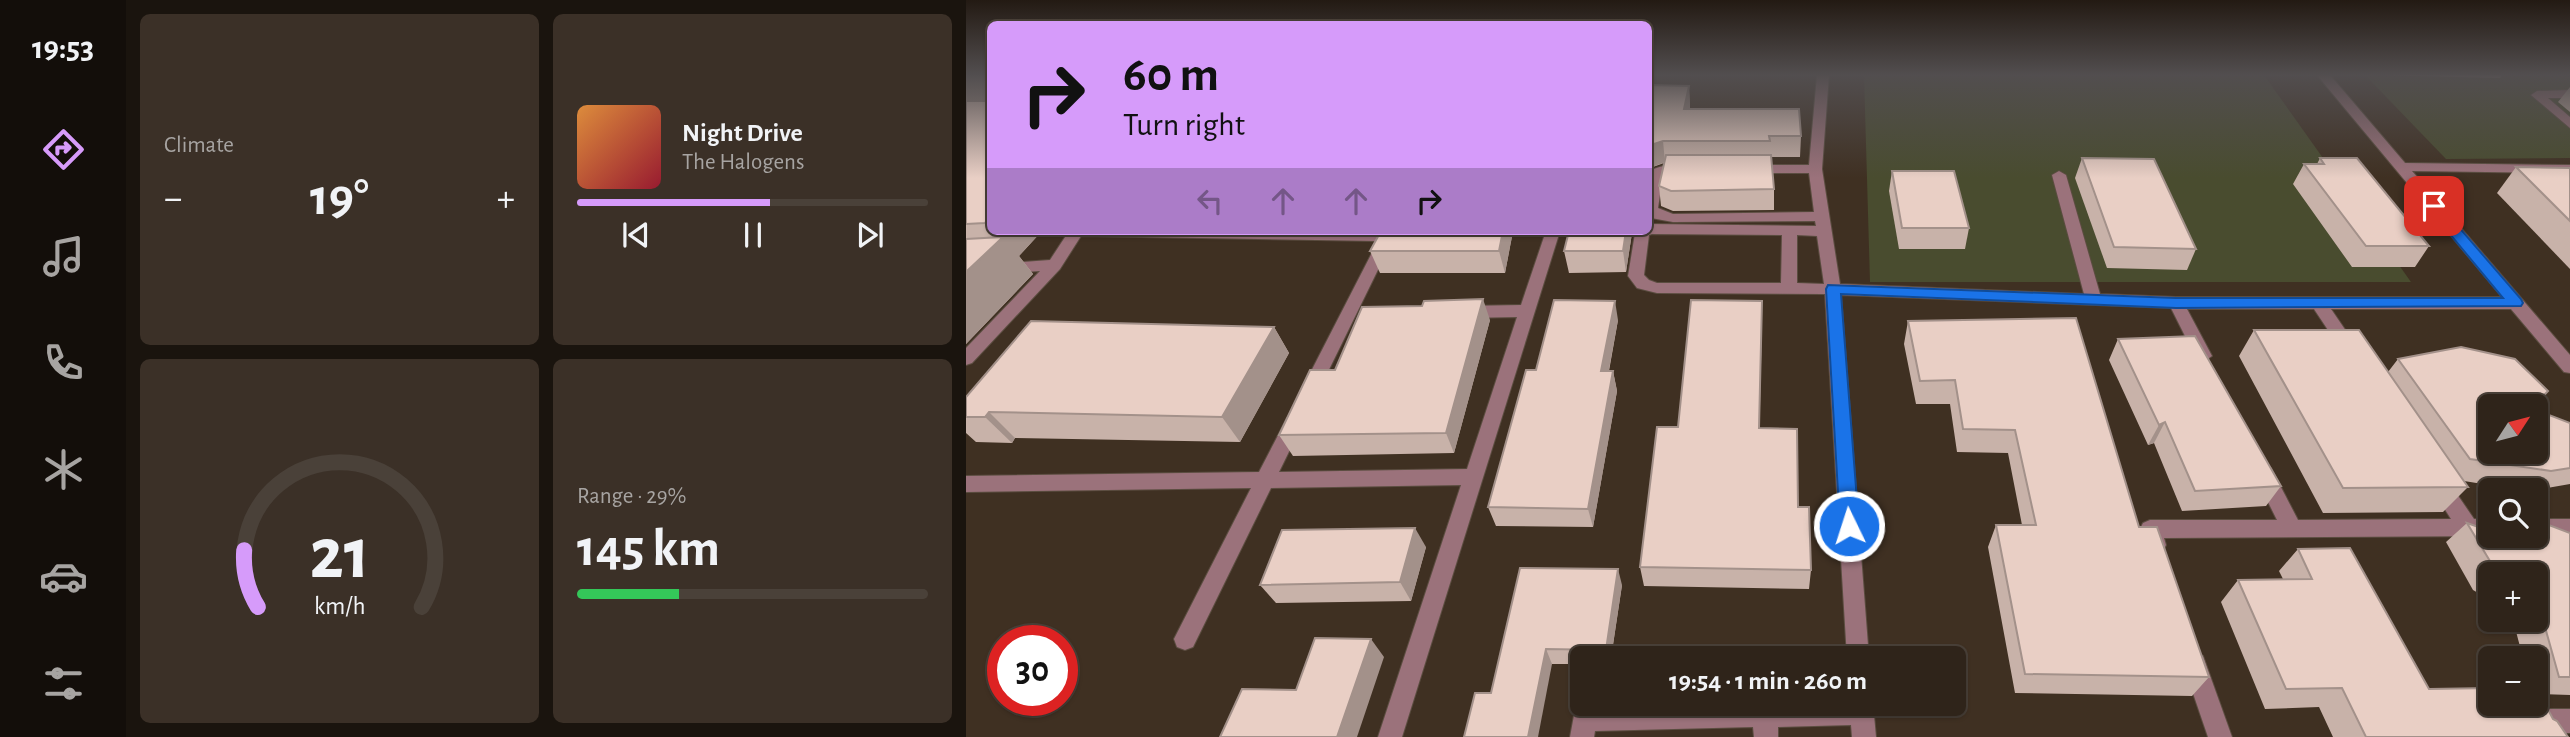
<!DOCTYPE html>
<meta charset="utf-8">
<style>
:root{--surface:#2f241a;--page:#3b3027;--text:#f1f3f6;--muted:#a7a4a2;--line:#4a4139;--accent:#d69bfa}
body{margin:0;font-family:"Alegreya Sans",sans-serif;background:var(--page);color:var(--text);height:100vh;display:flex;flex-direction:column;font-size:26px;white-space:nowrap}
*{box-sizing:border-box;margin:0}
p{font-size:23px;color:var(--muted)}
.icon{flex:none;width:38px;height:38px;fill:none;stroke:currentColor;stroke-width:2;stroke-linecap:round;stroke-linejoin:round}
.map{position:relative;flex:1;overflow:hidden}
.sheet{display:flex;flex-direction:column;gap:14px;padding:14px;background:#1a140e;width:840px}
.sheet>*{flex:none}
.top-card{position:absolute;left:21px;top:21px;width:665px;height:214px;border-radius:10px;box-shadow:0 2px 5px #0004,0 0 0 2px var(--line);background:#d69bfa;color:#111;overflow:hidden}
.needle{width:46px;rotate:54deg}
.controls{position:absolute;left:1512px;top:394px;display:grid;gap:14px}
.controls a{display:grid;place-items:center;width:70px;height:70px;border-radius:10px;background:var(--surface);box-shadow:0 2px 5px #0004,0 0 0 2px var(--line);font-size:35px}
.speed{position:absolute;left:21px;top:625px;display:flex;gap:14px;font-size:35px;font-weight:700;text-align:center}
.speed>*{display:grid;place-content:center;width:91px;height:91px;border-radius:50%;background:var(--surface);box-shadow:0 2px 5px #0004,0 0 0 2px var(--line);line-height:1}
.speed .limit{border:10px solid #d22;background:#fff;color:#111}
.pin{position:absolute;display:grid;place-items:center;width:60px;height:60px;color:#fff;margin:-30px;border-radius:14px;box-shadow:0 4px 10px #0006}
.me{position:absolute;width:77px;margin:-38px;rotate:356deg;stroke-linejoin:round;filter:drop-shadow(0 0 5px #0008)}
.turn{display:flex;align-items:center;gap:24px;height:147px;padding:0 21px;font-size:32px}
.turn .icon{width:91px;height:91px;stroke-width:2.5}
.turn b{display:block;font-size:49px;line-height:60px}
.lanes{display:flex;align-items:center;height:66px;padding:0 21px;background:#0003;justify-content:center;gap:35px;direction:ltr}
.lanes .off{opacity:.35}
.big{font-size:52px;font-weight:700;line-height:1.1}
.sheet .widget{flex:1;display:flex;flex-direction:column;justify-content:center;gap:10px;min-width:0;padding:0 24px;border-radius:10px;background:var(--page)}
.sheet .dial{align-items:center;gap:0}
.dial svg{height:182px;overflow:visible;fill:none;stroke:var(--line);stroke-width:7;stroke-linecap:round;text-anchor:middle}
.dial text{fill:var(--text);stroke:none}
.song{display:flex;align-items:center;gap:21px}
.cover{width:84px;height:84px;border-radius:10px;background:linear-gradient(135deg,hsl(30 70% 55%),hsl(350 70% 35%))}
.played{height:7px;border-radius:4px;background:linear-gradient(90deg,var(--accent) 55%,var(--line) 55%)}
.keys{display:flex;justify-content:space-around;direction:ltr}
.heat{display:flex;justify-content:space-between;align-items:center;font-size:38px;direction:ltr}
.charge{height:10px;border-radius:5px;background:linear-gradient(90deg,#34c759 29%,var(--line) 0)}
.sheet .tiles{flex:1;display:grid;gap:14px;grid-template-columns:repeat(2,1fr)}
.trip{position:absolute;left:604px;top:646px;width:396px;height:70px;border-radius:10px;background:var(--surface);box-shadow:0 2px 5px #0004,0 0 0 2px var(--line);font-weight:700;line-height:70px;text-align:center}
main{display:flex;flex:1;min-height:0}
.tabs{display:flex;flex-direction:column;width:126px;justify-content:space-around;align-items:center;background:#130e0a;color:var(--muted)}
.tabs .icon{width:49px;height:49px}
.tabs .current{color:var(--accent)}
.tabs b{font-size:32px;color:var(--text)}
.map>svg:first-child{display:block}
.green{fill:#494c2f}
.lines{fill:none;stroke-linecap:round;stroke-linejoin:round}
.minor-casing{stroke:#5b4d40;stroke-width:2}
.minor{fill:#9b727b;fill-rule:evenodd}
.wall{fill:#c8b2a9}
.shaded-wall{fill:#a3918a}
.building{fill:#e9cfc5;stroke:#a3918a;stroke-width:2}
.route{fill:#1a73e8;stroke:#114b97;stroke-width:2}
</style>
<main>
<nav class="tabs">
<b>19:53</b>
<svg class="icon current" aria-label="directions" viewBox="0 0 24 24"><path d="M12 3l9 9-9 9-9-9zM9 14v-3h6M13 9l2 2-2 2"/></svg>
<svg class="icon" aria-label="music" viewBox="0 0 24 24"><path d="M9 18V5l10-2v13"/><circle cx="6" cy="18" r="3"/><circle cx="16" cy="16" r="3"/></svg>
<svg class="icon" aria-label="phone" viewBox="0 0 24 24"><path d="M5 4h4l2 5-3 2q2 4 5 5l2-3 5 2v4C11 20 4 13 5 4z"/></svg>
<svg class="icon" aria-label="climate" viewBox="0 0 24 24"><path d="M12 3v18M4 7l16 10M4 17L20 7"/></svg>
<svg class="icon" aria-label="car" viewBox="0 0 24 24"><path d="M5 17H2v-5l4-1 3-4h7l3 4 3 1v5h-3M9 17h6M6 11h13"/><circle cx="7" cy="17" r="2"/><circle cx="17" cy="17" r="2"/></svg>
<svg class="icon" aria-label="filters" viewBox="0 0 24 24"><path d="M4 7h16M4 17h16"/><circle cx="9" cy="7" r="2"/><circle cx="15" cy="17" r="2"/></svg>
</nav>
<section class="sheet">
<div class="tiles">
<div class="widget"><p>Climate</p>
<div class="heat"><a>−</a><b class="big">19°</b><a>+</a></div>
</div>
<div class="widget">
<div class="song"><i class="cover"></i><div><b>Night Drive</b><p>The Halogens</p></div></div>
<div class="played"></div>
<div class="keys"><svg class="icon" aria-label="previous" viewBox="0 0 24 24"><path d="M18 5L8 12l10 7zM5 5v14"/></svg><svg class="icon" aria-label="pause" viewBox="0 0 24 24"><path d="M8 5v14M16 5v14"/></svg><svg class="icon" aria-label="next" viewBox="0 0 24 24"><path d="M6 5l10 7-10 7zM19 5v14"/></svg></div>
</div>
<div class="widget dial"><svg viewBox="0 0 100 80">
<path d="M14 69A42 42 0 1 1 86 69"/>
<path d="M14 69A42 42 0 0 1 8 44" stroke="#d69bfa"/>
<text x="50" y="56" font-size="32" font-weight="700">21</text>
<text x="50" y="72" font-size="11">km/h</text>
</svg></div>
<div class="widget"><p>Range · 29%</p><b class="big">145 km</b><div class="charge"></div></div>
</div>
</section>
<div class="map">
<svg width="1604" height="737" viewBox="0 0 1604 737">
<rect width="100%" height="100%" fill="#3f3022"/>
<g class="green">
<path d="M898,75H1298L1445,282H904Z"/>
<path d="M1399,75H1604V158L1480,159Z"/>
</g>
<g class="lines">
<g class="minor-casing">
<g id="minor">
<path d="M851,75H863L856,169L874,284L1118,294L1086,175L1093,171L1100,175L1134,294L1210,297H1536L1351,75H1364L1439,163L1604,165V173L1446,171L1604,355V373L1598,372L1545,309H1365L1393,350L1384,356L1378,354L1348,309H1221L1246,356L1237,362L1231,360L1205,308L875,295L903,658H881L859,294L691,293L671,288L662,276L669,233L682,231V224L850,226L849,221L707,222L685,218L682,215V177L685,170C697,165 715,161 726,169L719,173L697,175L692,208L707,214L848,212L843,173H782L775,169L782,165H843ZM686,234L816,235L815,283H691L683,280L678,275L683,235ZM831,235L851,236L858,284L831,283Z"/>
<path d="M1604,90V98H1582L1604,117V128L1565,95L1571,91Z"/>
<path d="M103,231H431L351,394H339L336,389L412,241L115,236L94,269L6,363L0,365V348L74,271L0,276V266L84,260Z"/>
<path d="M580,231H594L436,737H412L495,485L305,488L227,647L219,650L211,647L208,639L285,488L0,492V476L293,472L321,418L328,416L335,418L337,423L313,472L501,469L551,317L499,318L491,312L499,306L555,305Z"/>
<path d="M1298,466L1305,468L1332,520L1485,519L1463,484L1466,478L1473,476L1480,478L1508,519H1524V536H1528L1198,538L1200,545L1197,551L1190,554L1183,551L1174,529L1177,523L1184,520H1311L1288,474L1291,468Z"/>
<path d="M1570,519H1604V537L1566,536H1570Z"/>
<path d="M1229,653L1237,656L1266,737H1242L1217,664L1221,656Z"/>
<path d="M780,704H907L910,737H886L885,725L812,727V737H788L787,727L629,731L628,737H604L609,710L618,707Z"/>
<path d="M1561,709H1604V733H1582L1583,737H1557L1549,721L1552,712Z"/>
</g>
</g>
<use href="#minor" class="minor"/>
</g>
<g class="wall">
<path d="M0,75H24V231H76L53,256L67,274L0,344Z"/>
<path d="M1409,75H1536L1534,78Z"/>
<path d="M682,85L723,86L724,109L835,136L834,157H805L808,189V210L707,211L695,206L693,186L698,163L684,168L682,171Z"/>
<path d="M1604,87V112L1592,102Z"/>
<path d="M1116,158L1230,249L1221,270L1141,268L1109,178Z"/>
<path d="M1354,158L1463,246L1449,267H1386L1327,184L1338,164H1351Z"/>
<path d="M1550,167L1604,168V269L1531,193Z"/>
<path d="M926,171L1003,228L999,249H933L923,191Z"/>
<path d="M415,231H547L539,273H414L404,251Z"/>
<path d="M603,231H669L666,233L660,272L603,273L598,251Z"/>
<path d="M796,301L793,428L832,507L845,570L843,589L678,586L674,567Z"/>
<path d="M524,320L488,453L327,456L313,435L369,370Z"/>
<path d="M652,320L643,371H647L651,391L627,527L530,526L522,507L570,370Z"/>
<path d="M942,321L1173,527L1243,677L1226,696L1049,693L1022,547L1030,525H1056L1042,453L991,452L984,404H950L938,344Z"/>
<path d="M308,327L323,353L274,442L49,438L46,443L10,442L0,433V397Z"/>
<path d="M1288,330L1422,372L1432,359L1524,406L1604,423V484L1570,490H1554L1498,481L1502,487L1477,512L1357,513L1273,356Z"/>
<path d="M1152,339L1315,486L1300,506L1216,511L1188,443L1182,445L1143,360Z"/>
<path d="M1501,523L1553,540L1604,533V695L1573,694L1587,719L1602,737H1367L1353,707L1299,709L1255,602L1272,580L1317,579L1313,571L1332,549L1463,689L1570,704V658H1557L1547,620H1570V574H1524V600L1507,590L1480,542Z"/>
<path d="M460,547L445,601L310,603L294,585Z"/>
<path d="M656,585L645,658H616V664H586L525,693Z"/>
</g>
<g class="shaded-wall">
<path d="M0,75H24V107L0,127Z"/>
<path d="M723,86L724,107L720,130L718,109Z"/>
<path d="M697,141L699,162L684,168L682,171V146Z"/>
<path d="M24,217V229L19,223Z"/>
<path d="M26,231H76L53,256L67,274L0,344V272L33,240Z"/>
<path d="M537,231H547L539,273L533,251Z"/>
<path d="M660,231H669L666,233L660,272L657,251Z"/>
<path d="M517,299L524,320L488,453L480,433Z"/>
<path d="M649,301L652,320L639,391L635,371Z"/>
<path d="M796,301V322L793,449V428Z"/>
<path d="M308,327L323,353L274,442L256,417Z"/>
<path d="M647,371L651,391L627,527L622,509Z"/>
<path d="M23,412L49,438L46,443L19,417Z"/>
<path d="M1199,422L1188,443L1182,445L1193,425Z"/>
<path d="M449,528L460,547L445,601L434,582Z"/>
<path d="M652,569L656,585L645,658H642L640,650Z"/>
<path d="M405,639L418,657L391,737H371Z"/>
<path d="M580,649L586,664L572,737H562Z"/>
</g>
<g class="building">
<path d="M682,85L723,86L718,109H833L835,136H803L804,141H697L682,146Z"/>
<path d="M0,101H24V217L19,223L0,224Z"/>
<path d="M700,155H805L808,189L705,191L693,186Z"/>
<path d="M1116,158L1188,159L1230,249L1148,247Z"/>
<path d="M1354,158H1391L1463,246H1400L1338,164H1358Z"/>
<path d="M1550,167L1604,168V221Z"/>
<path d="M926,171H988L1003,228H936Z"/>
<path d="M415,231H537L533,251H404Z"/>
<path d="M603,231H660L657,251H598Z"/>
<path d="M37,237L0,272V239Z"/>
<path d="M517,299L480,433L313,435L344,370H369L396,307L456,306L458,301Z"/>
<path d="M588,300L649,301L635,371H647L622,509L522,507L560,370H570Z"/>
<path d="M725,300L796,301L793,428L831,429L832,507H843L845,570L674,567L691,427H712Z"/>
<path d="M1110,318L1173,527H1191L1243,677L1059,674L1030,525H1070L1049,430L997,429L989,380L954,381L942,321Z"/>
<path d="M65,321L308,327L256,417L23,412L19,417H0V397Z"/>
<path d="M1288,330H1393L1502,487L1377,488Z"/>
<path d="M1229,336L1315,486L1229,491L1199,422L1193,425L1152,339Z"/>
<path d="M1495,347L1549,359L1582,391L1568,406H1524V452H1570V410L1604,423V468L1585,471L1504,459L1432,359Z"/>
<path d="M1501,523L1524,531V536H1539L1553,540L1563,536H1570V532L1583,525L1604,533V677H1593L1570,595V574H1535L1530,571Z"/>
<path d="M449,528L434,582L294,585L316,530Z"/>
<path d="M1384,548L1463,689L1524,688V704H1570V687L1587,719L1591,721L1602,737H1400L1376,688L1320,689L1272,580L1346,579L1332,549Z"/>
<path d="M554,568L652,569L640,650L580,649L562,737H498L509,693H525Z"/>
<path d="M349,638L405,639L371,737H254L276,689L330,690Z"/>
</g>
<linearGradient id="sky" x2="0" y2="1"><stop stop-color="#231a13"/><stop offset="0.42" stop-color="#524e4f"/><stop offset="1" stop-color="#524e4f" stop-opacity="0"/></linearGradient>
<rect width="1604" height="178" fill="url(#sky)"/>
<path class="route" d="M1468,202L1472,203L1555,299L1557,303L1555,306L1210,308L875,294L893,526L890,532L883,534L877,532L874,526L860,289L862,285L1210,298H1537L1463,209L1461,206Z"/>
</svg>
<div class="controls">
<a><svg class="needle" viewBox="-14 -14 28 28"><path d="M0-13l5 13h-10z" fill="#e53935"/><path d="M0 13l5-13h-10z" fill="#a7a4a2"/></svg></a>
<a><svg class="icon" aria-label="search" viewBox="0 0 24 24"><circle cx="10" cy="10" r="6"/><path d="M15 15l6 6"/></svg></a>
<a>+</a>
<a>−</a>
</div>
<div class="speed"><div class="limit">30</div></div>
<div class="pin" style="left:1468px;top:206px;background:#d93025"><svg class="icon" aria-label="arrive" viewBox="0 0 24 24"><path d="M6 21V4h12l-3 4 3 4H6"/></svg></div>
<svg class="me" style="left:883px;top:526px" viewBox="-20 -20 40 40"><circle r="17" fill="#1a73e8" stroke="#fff" stroke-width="3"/><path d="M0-11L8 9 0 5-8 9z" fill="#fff"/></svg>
<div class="trip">19:54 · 1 min · 260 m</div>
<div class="top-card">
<div class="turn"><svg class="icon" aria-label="right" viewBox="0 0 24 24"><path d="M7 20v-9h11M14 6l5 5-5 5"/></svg><div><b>60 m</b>Turn right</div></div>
<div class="lanes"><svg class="icon off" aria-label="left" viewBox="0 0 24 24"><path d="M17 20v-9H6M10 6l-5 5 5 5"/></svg><svg class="icon off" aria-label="ahead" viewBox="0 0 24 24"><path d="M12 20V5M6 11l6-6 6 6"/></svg><svg class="icon off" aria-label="ahead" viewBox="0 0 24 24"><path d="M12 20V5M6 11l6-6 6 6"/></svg><svg class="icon" aria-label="right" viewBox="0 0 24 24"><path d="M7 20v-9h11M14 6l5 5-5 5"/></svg></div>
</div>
</div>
</main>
